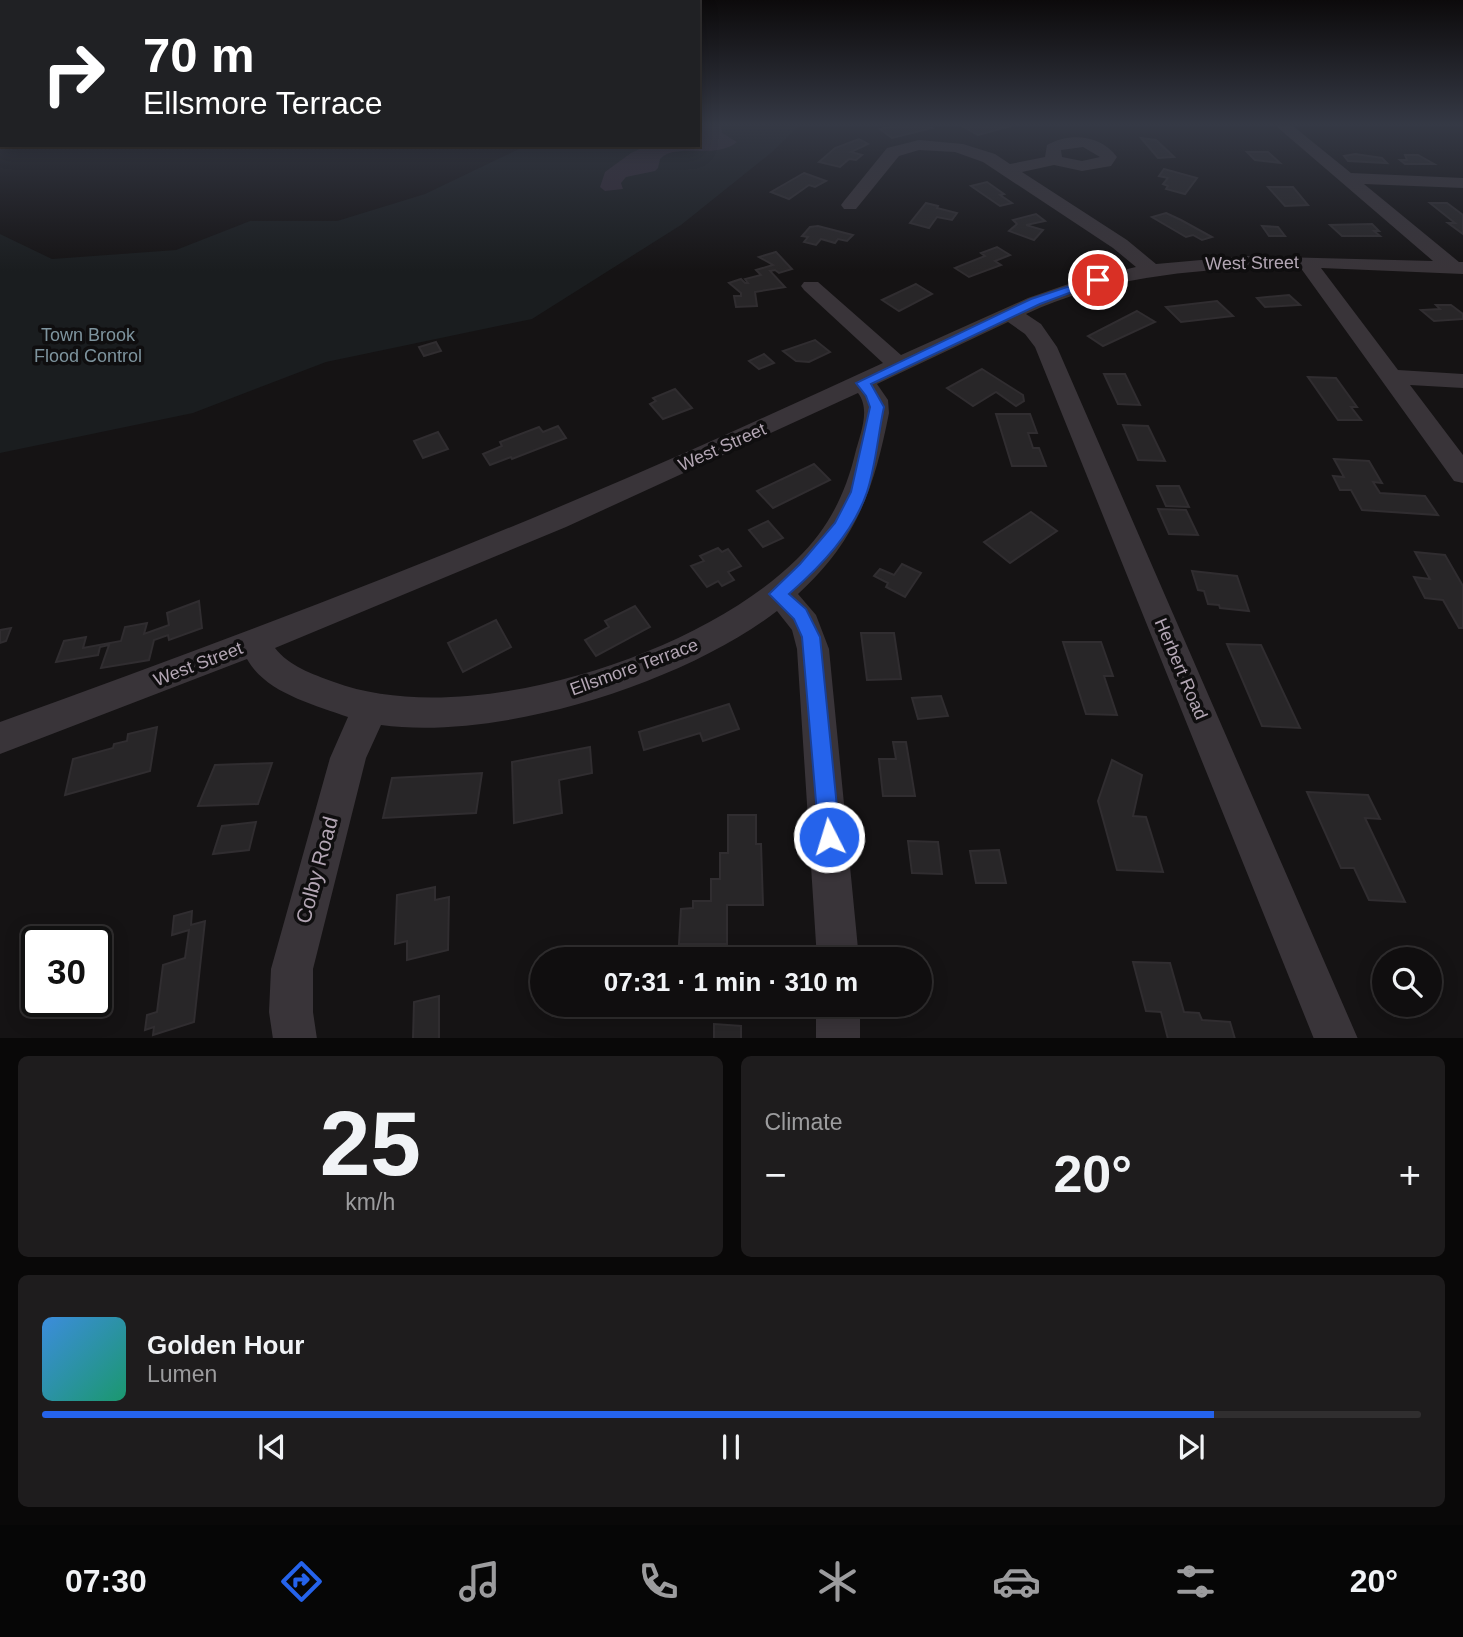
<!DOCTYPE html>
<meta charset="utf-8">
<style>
:root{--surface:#100e0f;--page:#1e1c1d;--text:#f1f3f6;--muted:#9c9c9e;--line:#302e2f;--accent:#2563eb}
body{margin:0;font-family:Arial,sans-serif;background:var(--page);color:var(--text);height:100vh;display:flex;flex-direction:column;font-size:26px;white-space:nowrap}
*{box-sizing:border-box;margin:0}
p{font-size:23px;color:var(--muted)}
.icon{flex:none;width:38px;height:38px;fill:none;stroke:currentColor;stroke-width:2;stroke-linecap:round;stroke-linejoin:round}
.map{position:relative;height:1038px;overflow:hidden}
.side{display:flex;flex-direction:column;gap:18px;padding:18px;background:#090808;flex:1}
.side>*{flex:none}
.top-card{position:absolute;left:0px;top:0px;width:700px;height:147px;box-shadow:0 4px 18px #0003,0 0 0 2px var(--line);background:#202124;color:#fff;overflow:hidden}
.controls{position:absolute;left:1372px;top:947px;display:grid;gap:14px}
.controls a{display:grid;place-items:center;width:70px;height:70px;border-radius:50%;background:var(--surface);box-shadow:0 4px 18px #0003,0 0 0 2px var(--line);font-size:35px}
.speed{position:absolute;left:21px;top:926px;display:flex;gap:14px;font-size:35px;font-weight:700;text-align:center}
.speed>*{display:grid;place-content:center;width:91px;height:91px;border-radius:50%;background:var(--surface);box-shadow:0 4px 18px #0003,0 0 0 2px var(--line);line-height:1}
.speed .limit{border:4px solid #111;border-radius:10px;background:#fff;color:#111}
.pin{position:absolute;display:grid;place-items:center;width:60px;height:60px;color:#fff;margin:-30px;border:4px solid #fff;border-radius:50%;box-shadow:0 2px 7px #0007}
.me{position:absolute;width:77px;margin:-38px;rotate:355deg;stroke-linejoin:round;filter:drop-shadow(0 0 5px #0008)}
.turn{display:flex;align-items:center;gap:24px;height:147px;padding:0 28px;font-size:32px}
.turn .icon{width:91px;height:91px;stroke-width:2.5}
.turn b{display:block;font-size:49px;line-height:60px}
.big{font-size:52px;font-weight:600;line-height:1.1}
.side .widget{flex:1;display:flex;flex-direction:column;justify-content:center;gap:10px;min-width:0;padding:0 24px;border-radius:10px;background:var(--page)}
.side .dial{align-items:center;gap:0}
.dial b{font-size:91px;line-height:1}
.song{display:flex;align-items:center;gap:21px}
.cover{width:84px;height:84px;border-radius:10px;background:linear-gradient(135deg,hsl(210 70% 55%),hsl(160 70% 35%))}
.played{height:7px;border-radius:4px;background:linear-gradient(90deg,var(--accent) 85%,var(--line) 85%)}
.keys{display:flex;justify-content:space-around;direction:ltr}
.heat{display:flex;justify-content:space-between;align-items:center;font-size:38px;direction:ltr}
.side .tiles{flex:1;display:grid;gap:18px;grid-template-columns:1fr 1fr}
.widget:last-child{grid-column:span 2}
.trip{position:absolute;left:530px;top:947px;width:402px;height:70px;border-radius:35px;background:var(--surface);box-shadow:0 4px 18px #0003,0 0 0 2px var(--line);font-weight:600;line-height:70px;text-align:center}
.tabs{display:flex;height:112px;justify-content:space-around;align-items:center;background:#060606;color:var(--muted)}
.tabs .icon{width:49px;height:49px}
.tabs .current{color:var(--accent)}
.tabs b{font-size:32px;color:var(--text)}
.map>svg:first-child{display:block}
.green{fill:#1a1d1f}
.water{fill:#332a37}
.building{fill:#282628;stroke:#302d30;stroke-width:2}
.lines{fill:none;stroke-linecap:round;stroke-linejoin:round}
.minor{fill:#393439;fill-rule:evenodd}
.route{fill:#2563eb;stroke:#184099;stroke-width:2}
.labels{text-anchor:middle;stroke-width:7;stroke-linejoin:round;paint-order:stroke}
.street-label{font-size:18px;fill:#b3a6b4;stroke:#0f0e0f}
.park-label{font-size:18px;fill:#7e949e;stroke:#0f0e0f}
.near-street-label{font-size:21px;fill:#b3a6b4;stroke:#0f0e0f}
</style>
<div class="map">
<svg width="1463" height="1039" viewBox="0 0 1463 1039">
<rect width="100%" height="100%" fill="#151314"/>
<path class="green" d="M698,126H799L771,153L681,225L532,319L326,362L193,413L0,453V234L52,259L176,250L250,221H337L425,194L527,145H698Z"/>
<path class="water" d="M698,126H721L722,133L737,142C716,160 676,142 660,159L658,168L655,171L626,177L621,183L623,189L605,191L600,187L605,172L631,153L648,145H698Z"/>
<g class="building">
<path d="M895,126H927L932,128L892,138L880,129Z"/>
<path d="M962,126H1011L978,135Z"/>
<path d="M1141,138L1156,140L1174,157L1158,158Z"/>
<path d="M859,139L868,144L851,152L862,155L856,160L849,159L840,167L819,162L835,148Z"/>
<path d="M1247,152H1268L1280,163L1255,160Z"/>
<path d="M1355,154L1382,158L1387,163L1348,161L1344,156Z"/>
<path d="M1405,155H1418L1434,164H1405L1400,160H1407Z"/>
<path d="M1164,169L1197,178L1185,194L1166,189L1168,186L1163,184L1168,178L1159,176Z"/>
<path d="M804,173L826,181L815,187L809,185L789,199L771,192Z"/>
<path d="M987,182L1004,194L1000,195L1012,203L1000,206L971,186Z"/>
<path d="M1268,187H1293L1308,205L1285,206Z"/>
<path d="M926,203L938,206L937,208L957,213L952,220L937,217L929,228L910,223Z"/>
<path d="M1430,203H1447L1463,215V234L1448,223H1455Z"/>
<path d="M1166,213L1181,220L1212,237L1202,240L1193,235L1186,237L1152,217Z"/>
<path d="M1036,214L1045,221L1026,225L1043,230L1034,240L1009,231L1017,224L1013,220Z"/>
<path d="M1372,224L1379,231H1374L1380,236H1342L1330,225Z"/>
<path d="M818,226L853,235L847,241L838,239L835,243L821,239L816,245L804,242L808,237L802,236L810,227Z"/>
<path d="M1262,226L1278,227L1285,236H1269Z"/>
<path d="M997,247L1010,255L995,261L1001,265L969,277L955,268L985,256L981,253Z"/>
<path d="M776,252L792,269L779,273L775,270L770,271L785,287L755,292L757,306L736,307L734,296H741V293L729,283L741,279L745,283H748L745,279L761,275L756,270L773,265L759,257Z"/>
<path d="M916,284L932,294L899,311L882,300Z"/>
<path d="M1289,295L1300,305L1265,307L1257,298Z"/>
<path d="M1217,301L1233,316L1181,322L1166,307Z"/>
<path d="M1436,305H1451L1463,314V319L1434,321L1421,310L1440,309Z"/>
<path d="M1137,311L1155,322L1103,346L1088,336Z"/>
<path d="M815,340L830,352L809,362L796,361L783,351Z"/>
<path d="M436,342L441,351L424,356L419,347Z"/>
<path d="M764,354L774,363L759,369L749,361Z"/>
<path d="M982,369L1023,395L1024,401L1016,406L996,392L973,406L947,388Z"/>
<path d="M1104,374H1125L1140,405L1118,404Z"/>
<path d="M1308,377L1336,378L1357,407H1351L1361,420H1338Z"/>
<path d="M675,389L692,408L663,419L650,404L656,401L653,398Z"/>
<path d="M996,414H1030L1037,433H1028L1033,448H1039L1046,466H1012Z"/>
<path d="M1123,425L1148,426L1165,461L1138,460Z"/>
<path d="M558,426L566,438L512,459L511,457L490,465L483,454L502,446L500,442L539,427L543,432Z"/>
<path d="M438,432L448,449L423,458L414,441Z"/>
<path d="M1334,459L1369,461L1382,483L1373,482L1380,493L1425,496L1438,515L1362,510L1351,490H1340L1333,476L1344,477Z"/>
<path d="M814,464L830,480L773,508L757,491Z"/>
<path d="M1157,486H1179L1189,507L1166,506Z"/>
<path d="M1158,509L1186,510L1198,535L1169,534Z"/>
<path d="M1031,512L1057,531L1010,563L984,542Z"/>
<path d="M768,521L783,538L763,547L749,530Z"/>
<path d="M718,548L722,552L728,549L741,566L728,572L734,580L722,586L718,581L707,587L691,566L704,561L700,556Z"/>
<path d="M1415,552L1445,555L1463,586V628H1459L1443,600L1425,598L1414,577L1430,579Z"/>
<path d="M902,564L921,573L905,597L886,587L888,583L874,576L880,569L894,575Z"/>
<path d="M1192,571L1237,576L1249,611L1220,608L1219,605L1208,604L1204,591L1198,590Z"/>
<path d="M199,601L202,628L169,640L168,635L154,640L149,660L101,668L109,645L100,647L98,655L56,662L64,641L86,637L83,648L121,641L125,627L147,623L144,634L169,625L167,613Z"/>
<path d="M635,606L650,627L596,656L585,640L609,627L605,621Z"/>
<path d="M496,620L511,647L463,672L448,643Z"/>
<path d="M11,628L6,641L0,643V630Z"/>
<path d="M861,633H894L901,679L867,680Z"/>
<path d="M1063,642H1101L1113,676H1104L1117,715L1086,714Z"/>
<path d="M1227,644L1261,645L1300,728L1262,726Z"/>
<path d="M941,696L948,716L918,719L912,698Z"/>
<path d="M729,704L739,729L703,741L700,733L644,750L639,732Z"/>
<path d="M157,727L150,771L65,795L73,759L113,748L114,744L127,741L128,734Z"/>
<path d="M893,742H906L915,796H883L879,759H896Z"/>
<path d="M590,747L592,773L559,780L562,813L514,823L512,762Z"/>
<path d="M1112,760L1142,775L1133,816L1146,817L1163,872L1117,870L1098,801Z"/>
<path d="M272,763L258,804L198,806L215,765Z"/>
<path d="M482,773L476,813L383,818L392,778Z"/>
<path d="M1307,792L1368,795L1380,819L1365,818L1405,902L1369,900L1354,868H1341Z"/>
<path d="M728,815H756V844H761L763,905H727V944H679L681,909L693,908V901H711V879H720V853H728Z"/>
<path d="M256,822L249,850L213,854L222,826Z"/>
<path d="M908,841L938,842L942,874L912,873Z"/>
<path d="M999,850L1006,883H976L970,851Z"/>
<path d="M435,887V900L449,897L448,950L407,960V941L395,944L397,895Z"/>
<path d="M192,911L191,925L205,921L194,1022L153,1035L154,1027L145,1030L147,1015L157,1012L163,965L185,958L189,930L172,935L174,916Z"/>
<path d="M1133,962L1170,963L1184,1012L1199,1013L1202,1020L1230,1022L1235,1039H1168L1161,1012L1146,1011Z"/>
<path d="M439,996V1039H413L414,1002Z"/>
<path d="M714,1024L741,1026V1039H714Z"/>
</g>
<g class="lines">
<g class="minor">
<path d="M1276,126H1293L1351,173L1463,178V188L1364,184L1459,262H1463V274L1321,268L1398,370L1463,374V388L1410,385L1463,455V483L1454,481L1300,267C1206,268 1112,274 1026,314L1041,324L1057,347L1358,1039H1314L1035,347L1025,334L1008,322L877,384L888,400L889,413C874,489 857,540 798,594L816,615L829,649L859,959H817L797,649L792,630L777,611C682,684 499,741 381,725L366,758L313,969V1012L317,1039H273L269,1012L271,969L330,758L348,717C313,704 266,693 247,659L0,754V722C211,646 421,567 627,478C713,441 798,402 883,363L804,290L801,286L804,282H818L901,355L1028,298L1080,280L1136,267L1113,248L983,162L955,152L919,150L899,156L856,209H844L841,205L844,201L887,148L919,140L963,144L995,154L1010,164L1045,157L1047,145C1070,132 1101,135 1117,157L1111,166L1082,171L1054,165L1022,172L1127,240L1156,264L1246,256L1433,261ZM1083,147L1100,157L1082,161L1062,157L1061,150ZM858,393C871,410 860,434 855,454C845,495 828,529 797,559C699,656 466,731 334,682C312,674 289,666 275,648L566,527Z"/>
<rect x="816" y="1004" width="44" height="35"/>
</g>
</g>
<linearGradient id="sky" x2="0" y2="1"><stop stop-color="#0c0a0b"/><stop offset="0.46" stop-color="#353945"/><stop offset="1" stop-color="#353945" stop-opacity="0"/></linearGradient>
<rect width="1463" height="271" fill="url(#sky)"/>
<path class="route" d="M1094,278L1104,280L1040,304L871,384L884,407C878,434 876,465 867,492C853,533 821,566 789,594L806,609L820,637L840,837L837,845L829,848L822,845L819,837L802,637L794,619L769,594L800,564L835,523L851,492L870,407L866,396L856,383L1031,299Z"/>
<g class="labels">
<g class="street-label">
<text transform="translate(1252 263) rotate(-1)" y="6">West Street</text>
<text transform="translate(722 447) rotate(-24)" y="6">West Street</text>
<text transform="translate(198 664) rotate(-21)" y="6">West Street</text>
<text transform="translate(634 667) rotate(-20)" y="6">Ellsmore Terrace</text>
<text transform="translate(1181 669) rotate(67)" y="6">Herbert Road</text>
</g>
<g class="park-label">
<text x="88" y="341">Town Brook<tspan x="88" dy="21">Flood Control</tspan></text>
</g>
<g class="near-street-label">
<text transform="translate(317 870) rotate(-75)" y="7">Colby Road</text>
</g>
</g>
</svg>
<div class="controls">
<a><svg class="icon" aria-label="search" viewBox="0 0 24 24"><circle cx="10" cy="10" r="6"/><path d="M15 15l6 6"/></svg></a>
</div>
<div class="speed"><div class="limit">30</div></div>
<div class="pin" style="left:1098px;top:280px;background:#d93025"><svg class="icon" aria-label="arrive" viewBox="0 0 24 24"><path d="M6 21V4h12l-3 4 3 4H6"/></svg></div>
<svg class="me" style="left:829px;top:837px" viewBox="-20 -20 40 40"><circle r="17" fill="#2563eb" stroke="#fff" stroke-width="3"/><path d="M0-11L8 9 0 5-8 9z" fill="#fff"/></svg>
<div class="trip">07:31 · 1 min · 310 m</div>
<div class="top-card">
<div class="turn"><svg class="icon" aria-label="right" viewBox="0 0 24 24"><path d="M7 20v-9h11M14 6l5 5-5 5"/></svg><div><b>70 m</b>Ellsmore Terrace</div></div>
</div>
</div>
<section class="side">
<div class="tiles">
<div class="widget dial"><b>25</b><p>km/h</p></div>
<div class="widget"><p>Climate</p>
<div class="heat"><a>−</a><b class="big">20°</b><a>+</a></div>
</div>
<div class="widget">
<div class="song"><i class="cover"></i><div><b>Golden Hour</b><p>Lumen</p></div></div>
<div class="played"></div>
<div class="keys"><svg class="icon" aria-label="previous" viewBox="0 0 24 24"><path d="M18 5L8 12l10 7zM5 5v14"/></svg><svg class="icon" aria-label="pause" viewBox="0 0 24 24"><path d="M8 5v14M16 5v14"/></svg><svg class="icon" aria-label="next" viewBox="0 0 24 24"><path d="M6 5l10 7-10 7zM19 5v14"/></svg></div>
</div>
</div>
</section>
<nav class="tabs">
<b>07:30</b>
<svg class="icon current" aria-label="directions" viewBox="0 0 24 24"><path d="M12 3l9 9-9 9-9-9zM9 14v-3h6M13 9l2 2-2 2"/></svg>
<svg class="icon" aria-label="music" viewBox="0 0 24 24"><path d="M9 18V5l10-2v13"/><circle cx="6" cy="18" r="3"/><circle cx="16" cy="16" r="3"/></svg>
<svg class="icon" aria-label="phone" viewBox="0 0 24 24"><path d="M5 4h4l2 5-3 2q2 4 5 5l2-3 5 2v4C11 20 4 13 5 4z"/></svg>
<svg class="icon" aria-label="climate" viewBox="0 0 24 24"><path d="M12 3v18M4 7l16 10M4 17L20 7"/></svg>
<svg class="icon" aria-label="car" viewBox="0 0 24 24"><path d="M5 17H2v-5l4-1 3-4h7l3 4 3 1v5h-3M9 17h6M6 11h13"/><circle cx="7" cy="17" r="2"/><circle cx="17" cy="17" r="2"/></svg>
<svg class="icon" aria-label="filters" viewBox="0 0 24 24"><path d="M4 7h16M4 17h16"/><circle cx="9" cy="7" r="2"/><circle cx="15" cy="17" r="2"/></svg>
<b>20°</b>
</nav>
